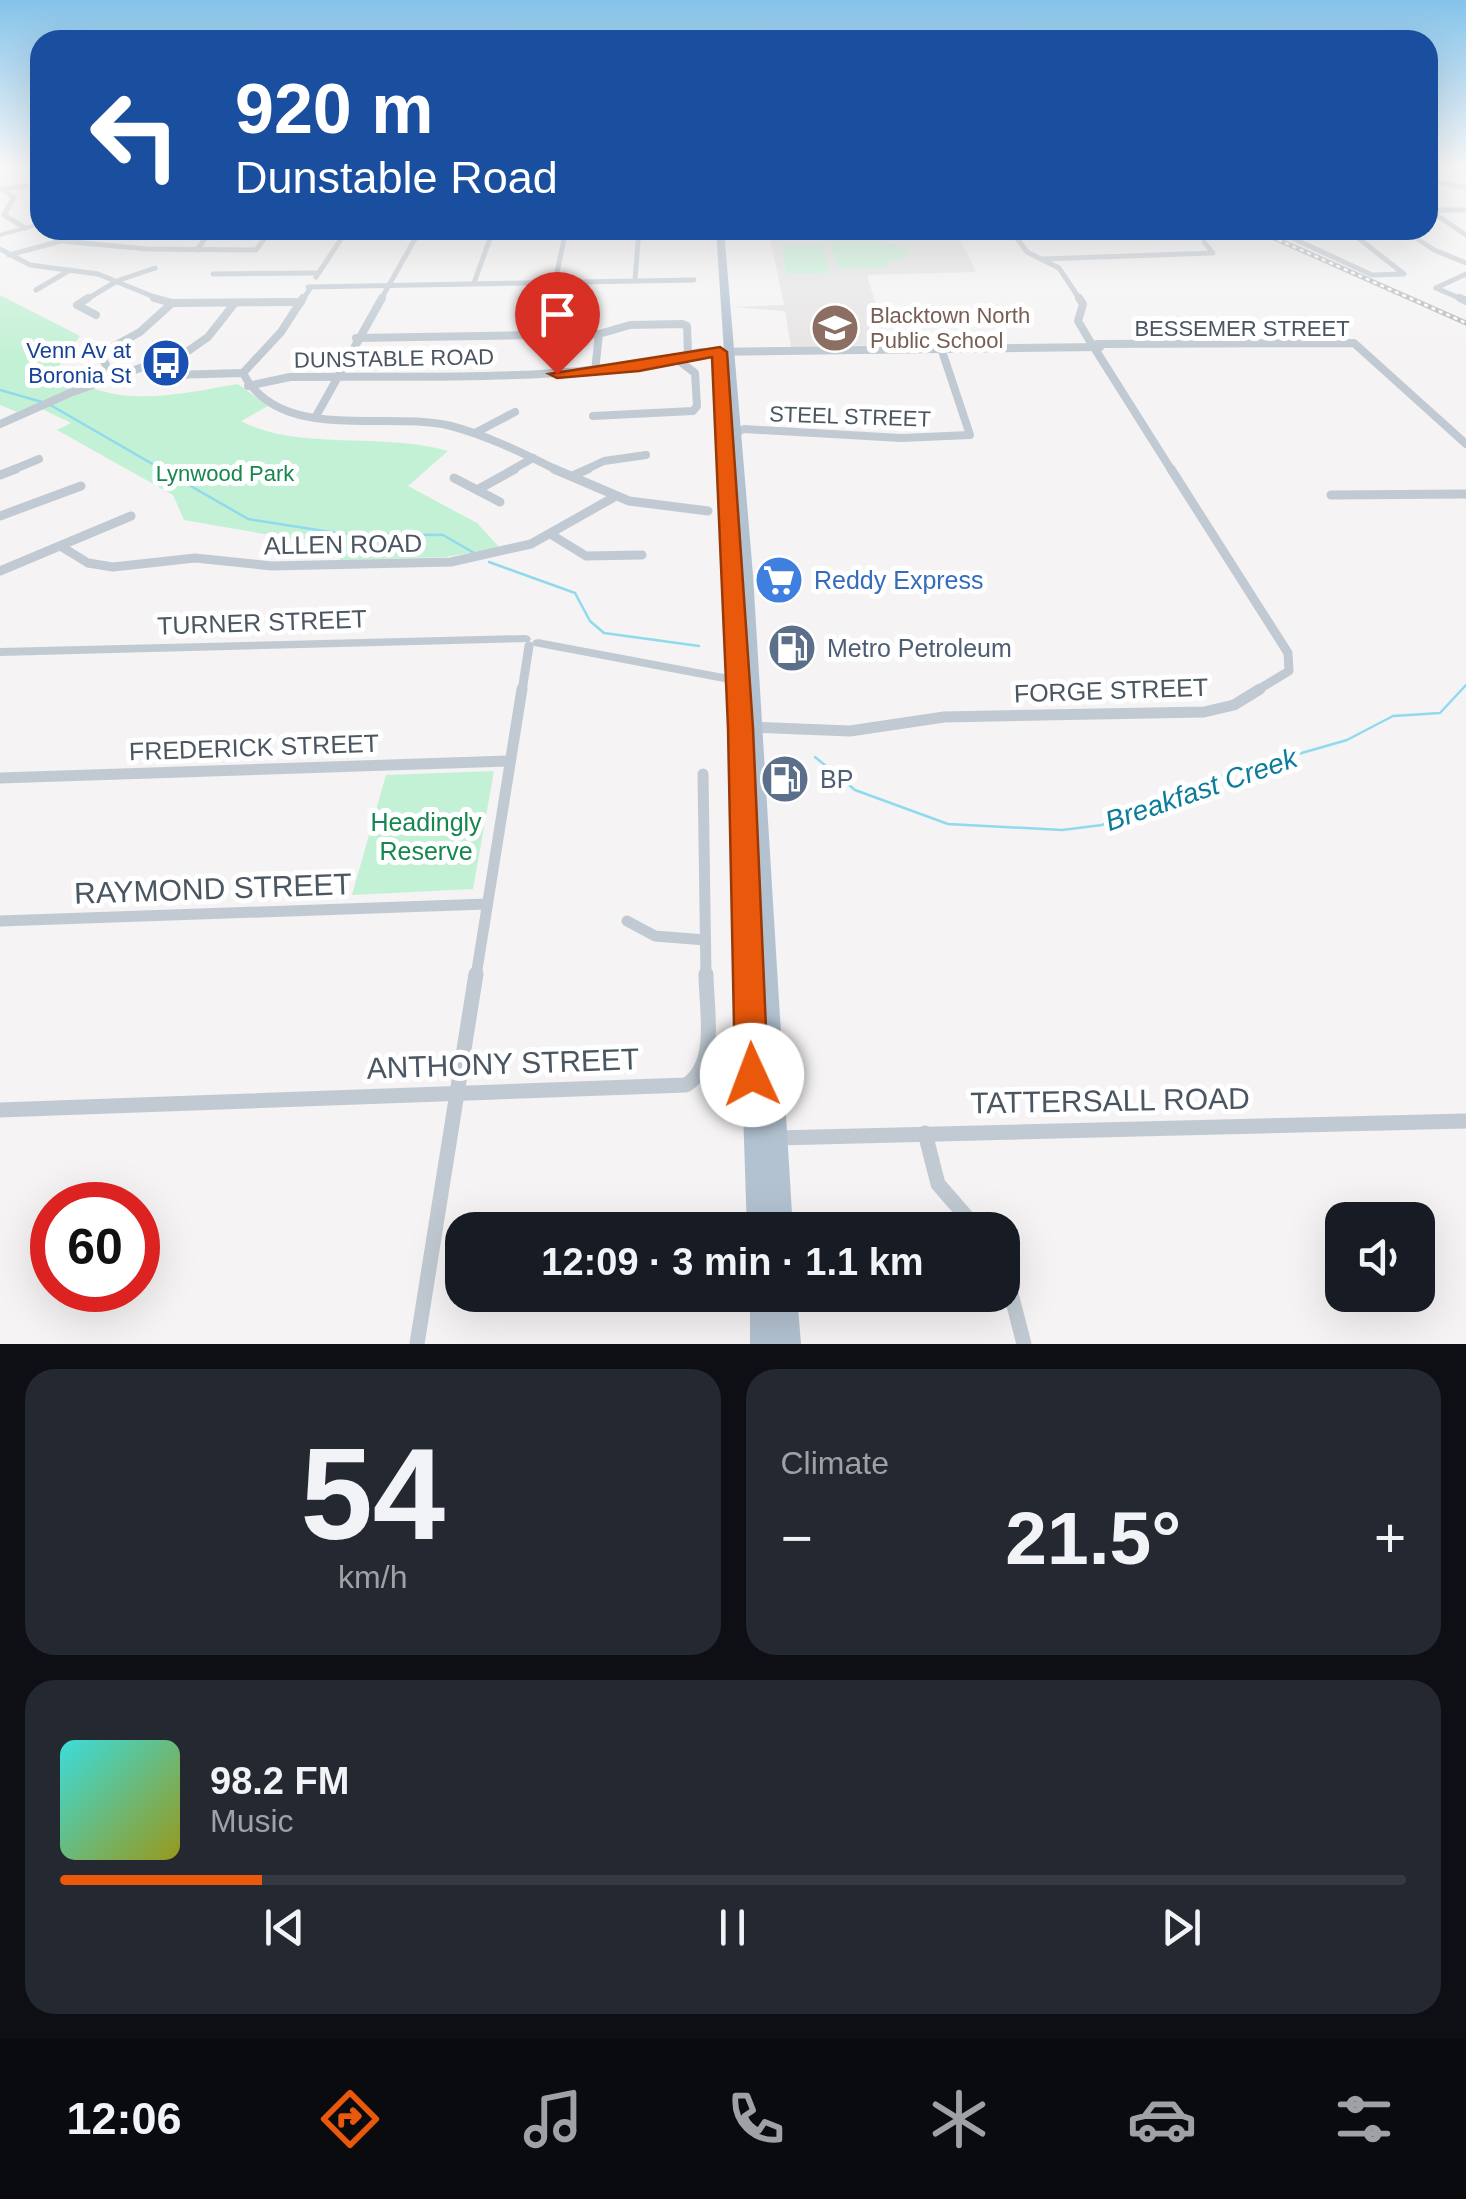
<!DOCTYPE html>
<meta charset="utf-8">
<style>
:root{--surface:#171b24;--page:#242831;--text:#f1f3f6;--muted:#9ea1a6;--line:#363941;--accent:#ea580c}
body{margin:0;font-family:Helvetica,sans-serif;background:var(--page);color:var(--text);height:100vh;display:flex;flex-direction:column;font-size:38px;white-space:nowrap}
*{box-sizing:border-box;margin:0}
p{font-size:32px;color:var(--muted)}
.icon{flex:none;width:55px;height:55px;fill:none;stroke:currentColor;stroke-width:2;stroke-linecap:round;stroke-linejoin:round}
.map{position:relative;height:1344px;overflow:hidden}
.sheet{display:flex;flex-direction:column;gap:25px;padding:25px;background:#0d0f14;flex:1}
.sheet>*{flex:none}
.banner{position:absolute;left:30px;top:30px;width:1408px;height:210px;border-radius:30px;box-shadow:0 10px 40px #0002;background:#1a4fa0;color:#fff;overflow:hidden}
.controls{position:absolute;left:1325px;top:1202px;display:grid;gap:20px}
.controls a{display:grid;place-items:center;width:110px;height:110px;border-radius:20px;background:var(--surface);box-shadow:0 10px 40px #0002;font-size:50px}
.speed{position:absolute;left:30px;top:1182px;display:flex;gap:20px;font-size:50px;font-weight:700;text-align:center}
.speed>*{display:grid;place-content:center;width:130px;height:130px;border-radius:50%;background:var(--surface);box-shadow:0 10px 40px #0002;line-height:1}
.speed .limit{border:15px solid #d22;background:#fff;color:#111}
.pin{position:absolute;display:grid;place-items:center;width:85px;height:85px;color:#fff;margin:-102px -42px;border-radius:50% 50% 50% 0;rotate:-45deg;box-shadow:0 0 10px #0007}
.pin .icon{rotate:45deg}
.me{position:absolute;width:110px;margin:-55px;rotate:358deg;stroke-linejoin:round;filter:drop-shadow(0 0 8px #0008)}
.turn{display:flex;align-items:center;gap:35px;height:210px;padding:0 40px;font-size:45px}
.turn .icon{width:130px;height:130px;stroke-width:2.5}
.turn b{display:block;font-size:70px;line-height:85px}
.big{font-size:75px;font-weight:700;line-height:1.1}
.sheet .widget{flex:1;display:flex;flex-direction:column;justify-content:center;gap:15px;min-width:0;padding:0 35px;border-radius:30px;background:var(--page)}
.sheet .dial{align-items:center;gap:0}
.dial b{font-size:130px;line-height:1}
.song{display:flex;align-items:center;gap:30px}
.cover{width:120px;height:120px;border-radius:15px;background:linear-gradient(135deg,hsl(180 70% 55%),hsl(60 70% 35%))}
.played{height:10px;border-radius:5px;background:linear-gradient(90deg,var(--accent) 15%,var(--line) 15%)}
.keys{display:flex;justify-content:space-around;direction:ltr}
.heat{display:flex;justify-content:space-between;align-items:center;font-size:55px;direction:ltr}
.sheet .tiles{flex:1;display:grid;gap:25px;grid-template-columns:1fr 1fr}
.widget:last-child{grid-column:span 2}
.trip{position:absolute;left:445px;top:1212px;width:575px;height:100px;border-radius:30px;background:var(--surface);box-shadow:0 10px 40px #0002;font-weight:700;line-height:100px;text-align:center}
.tabs{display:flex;height:160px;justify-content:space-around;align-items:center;background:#090b0e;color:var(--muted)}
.tabs .icon{width:70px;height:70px}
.tabs .selected{color:var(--accent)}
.tabs b{font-size:45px;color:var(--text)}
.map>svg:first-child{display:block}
.education{fill:#e6e4e5}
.green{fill:#c3f1d5}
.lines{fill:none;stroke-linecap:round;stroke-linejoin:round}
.stream{stroke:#90daee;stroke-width:2.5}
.minor-far4{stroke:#c1cad2;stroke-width:5}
.minor-far3{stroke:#c1cad2;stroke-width:8}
.minor-far2{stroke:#c1cad2;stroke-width:9}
.minor-far1{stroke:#c1cad2;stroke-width:11}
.minor{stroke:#c1cad2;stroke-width:15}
.tertiary{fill:#c1cad2;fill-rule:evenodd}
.primary{fill:#b3c2d1;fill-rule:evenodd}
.rail-casing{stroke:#b5b8bd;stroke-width:5}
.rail{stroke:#fff;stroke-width:2.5;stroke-dasharray:4;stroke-linecap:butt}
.route{fill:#ea580c;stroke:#983908;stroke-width:2.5}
.labels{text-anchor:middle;stroke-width:10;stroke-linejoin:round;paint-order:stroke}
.far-education-label{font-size:22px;fill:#785e54;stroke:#fff;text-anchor:start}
.far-street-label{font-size:22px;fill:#4a5661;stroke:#fff}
.far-transit-label{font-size:22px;fill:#164399;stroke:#fff;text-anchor:end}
.far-park-label{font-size:22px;fill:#17864f;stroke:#fff}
.street-label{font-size:25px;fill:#4a5661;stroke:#fff}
.shop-label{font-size:25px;fill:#366cbe;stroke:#fff;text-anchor:start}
.service-label{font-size:25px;fill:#4e5e75;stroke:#fff;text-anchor:start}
.park-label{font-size:25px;fill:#17864f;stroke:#fff}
.water-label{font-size:28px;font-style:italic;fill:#0c7c9b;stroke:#fff}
.near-street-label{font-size:30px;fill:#4a5661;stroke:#fff}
</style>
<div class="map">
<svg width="1466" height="1344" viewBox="0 0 1466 1344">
<rect width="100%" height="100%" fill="#f5f3f3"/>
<path class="education" d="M755,230H956L976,272L867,275L888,345L791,347L785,311L733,307L784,305L770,237L756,236Z"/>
<g class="green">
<path d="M875,241L902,247L911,256L886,263L887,268L839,269L829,242Z"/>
<path d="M782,245H824L830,273L786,274Z"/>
<path d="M0,295L80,336L58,367L85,384L17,412L0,405Z"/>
<path d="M238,384L268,406L241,421C296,451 382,432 448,451L408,486L477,523L500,548L445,557L340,560L343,540L293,539L184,520L173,495L57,430L71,423L42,409L92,388C138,405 191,392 238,384Z"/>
<path d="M494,771L473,889L352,895L386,775Z"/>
</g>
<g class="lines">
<g class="stream">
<path d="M0,390L42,402"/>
<path d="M52,406L248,519L343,534L443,535L476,554"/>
<path d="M489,562L575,593L590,621L604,633L699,646"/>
<path d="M815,757L855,790L948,824L1062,830L1102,825L1218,777L1347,740L1393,716L1440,713L1466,685"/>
</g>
<g class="minor-far4">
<path d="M1428,181L1466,187"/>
<path d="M0,188L14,197L4,215L25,228"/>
<path d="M4,189L40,184"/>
<path d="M1429,210L1466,235"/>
<path d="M1432,210H1466"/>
<path d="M1011,230L1027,252L1059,268L1081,301"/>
<path d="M1275,230L1372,275L1404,274L1348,230"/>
<path d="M1404,230L1434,250L1466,263"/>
<path d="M0,249L30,265L98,274L164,301"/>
<path d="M197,250L211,230"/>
<path d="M9,255L61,241L147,249L256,250L271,230"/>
<path d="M1043,259L1213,253L1204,242"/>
<path d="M213,274L319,273"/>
<path d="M316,277L347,230"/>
<path d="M635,280L639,230"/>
<path d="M555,282L566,230"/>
<path d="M474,283L493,230"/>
<path d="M308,287L694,280"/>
<path d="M36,290L70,270"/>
<path d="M84,301L117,281L155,268"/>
<path d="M302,301L311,287"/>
<path d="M380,301L420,230"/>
<path d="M1466,301L1436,288L1466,274"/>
</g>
<g class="minor-far3">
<path d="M88,298L77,305L96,315"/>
<path d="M154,298L172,303L301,302"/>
<path d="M303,298L281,332L243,373C280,444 386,410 451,426C489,436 524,454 559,471"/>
<path d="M1079,298L1083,304L1078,321L1091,343"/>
<path d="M1460,298L1466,301"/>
<path d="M356,338L599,334L630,325L682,324L687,326L688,354"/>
<path d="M1097,344L1354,343L1466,444"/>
<path d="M1095,349L1172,471"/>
<path d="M150,366L172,375L243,373"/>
<path d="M595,371L599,334"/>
<path d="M113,378L100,354L140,332L172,303"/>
<path d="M248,386L290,377C427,375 567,384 701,352L1100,347"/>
<path d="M593,416L693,411L697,406L695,373L674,357"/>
<path d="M315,418L382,298"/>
<path d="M0,424L70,393L188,351L208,337L234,304"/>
<path d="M475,433L515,412"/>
<path d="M727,437L744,429L901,438L970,435L941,348"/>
<path d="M10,471L39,459"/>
<path d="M510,471L533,458"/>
<path d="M583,471L604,461L646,455"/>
</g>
<g class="minor-far2">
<path d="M554,469L629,501L708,511"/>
<path d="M1171,469L1288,653L1289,671L1256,691"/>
<path d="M0,475L16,469"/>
<path d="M572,476L588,469"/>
<path d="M454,478L500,502"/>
<path d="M477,490L515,469"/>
<path d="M1331,495L1466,494"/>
<path d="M0,516L81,486"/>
<path d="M552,535L586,556L642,555"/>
<path d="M62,547L88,563L113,567L195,558L272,566L451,562L531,544L616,496"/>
<path d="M0,571L131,516"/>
<path d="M522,691L529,646"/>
</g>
<g class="minor-far1">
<path d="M752,727L850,731L944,717L1204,712L1234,705L1260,689"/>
<path d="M703,774L706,976"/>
<path d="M0,778L509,761"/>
<path d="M0,921L487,904"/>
<path d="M627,921L655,936L705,940"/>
<path d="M476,976L522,689"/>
</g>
<g class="minor">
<path d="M0,1110L686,1085C719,1064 706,1009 706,974"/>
<path d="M925,1133L938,1184L978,1230"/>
<path d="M777,1138L1466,1121"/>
<path d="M1002,1259L1024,1344"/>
<path d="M417,1344L476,974"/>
</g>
<g class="tertiary">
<path d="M40,222V226L0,237V233Z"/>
<path d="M525,635L529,636L531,639L529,642L0,656V648Z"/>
<path d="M538,639L745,678L751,682L745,686L534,646L532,643L534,640Z"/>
</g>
<g class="primary">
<path d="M1433,168L1466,171V175L1437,170Z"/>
<path d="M716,230H724L753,575L793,1230H747L722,475L728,471L732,473Z"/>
<path d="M750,1295H797L801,1344H750Z"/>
</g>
<g class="rail-casing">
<path id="rail" d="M1256,230L1466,323"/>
</g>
<use href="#rail" class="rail"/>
</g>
<linearGradient id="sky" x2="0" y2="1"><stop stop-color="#85c3ea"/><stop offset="0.47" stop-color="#fafafa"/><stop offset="1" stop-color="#fafafa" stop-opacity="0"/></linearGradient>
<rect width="1466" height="356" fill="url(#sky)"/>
<path class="route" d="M720,347L727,352L753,728L768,1075L763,1086L752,1091L740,1086L735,1075L728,728L712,357L639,371L557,378L549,374Z"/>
<defs>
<g id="school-disc" transform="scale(2.5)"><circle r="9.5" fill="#8d6e63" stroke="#fff"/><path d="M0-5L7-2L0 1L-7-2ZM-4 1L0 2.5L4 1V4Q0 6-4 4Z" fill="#fff"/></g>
<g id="bus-disc" transform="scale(2.5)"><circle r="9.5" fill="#1a4fb4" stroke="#fff"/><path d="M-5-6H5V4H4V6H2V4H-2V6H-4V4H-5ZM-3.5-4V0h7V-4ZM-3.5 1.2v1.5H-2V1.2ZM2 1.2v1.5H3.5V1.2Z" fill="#fff"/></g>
<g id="supermarket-disc" transform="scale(2.5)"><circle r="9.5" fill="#3f7fe0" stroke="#fff"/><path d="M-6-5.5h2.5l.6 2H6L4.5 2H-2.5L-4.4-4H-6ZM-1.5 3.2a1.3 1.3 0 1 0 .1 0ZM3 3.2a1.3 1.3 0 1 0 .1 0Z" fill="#fff"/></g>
<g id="fuel-disc" transform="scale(2.5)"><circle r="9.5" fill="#5c6f8a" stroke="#fff"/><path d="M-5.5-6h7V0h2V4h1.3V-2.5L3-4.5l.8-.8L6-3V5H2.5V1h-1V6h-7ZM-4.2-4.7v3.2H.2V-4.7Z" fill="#fff"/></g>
</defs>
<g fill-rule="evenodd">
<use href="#school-disc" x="835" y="328"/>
<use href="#bus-disc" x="166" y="363"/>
<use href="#supermarket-disc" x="779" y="580"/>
<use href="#fuel-disc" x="792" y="648"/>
<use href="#fuel-disc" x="785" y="779"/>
</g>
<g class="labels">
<g class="far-education-label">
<text x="870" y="323">Blacktown North<tspan x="870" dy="25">Public School</tspan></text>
</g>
<g class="far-street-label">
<text x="1242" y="336">BESSEMER STREET</text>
<text transform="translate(394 358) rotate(-1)" y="8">DUNSTABLE ROAD</text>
<text transform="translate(850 416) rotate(2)" y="8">STEEL STREET</text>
</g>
<g class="far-transit-label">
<text x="131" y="358">Venn Av at<tspan x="131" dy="25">Boronia St</tspan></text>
</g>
<g class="far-park-label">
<text x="225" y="481">Lynwood Park</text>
</g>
<g class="street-label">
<text transform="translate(343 544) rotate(-1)" y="9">ALLEN ROAD</text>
<text transform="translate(262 622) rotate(-2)" y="9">TURNER STREET</text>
<text transform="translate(1111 690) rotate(-2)" y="9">FORGE STREET</text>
<text transform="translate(254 747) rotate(-2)" y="9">FREDERICK STREET</text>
</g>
<g class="shop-label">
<text x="814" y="589">Reddy Express</text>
</g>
<g class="service-label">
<text x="827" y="657">Metro Petroleum</text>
<text x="820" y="788">BP</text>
</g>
<g class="park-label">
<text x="426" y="831">Headingly<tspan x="426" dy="29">Reserve</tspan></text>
</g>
<g class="water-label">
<text transform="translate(1201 789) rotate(-19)" y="10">Breakfast Creek</text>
</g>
<g class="near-street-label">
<text transform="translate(213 889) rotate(-2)" y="10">RAYMOND STREET</text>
<text transform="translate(503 1064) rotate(-2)" y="10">ANTHONY STREET</text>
<text transform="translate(1110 1101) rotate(-1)" y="10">TATTERSALL ROAD</text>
</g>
</g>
</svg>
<div class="controls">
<a><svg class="icon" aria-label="sound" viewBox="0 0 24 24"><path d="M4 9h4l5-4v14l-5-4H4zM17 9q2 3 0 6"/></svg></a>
</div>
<div class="speed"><div class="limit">60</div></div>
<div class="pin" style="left:557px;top:374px;background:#d93025"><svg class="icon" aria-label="arrive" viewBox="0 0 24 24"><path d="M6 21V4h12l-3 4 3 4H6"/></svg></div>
<svg class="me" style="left:752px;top:1075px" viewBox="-20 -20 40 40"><circle r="19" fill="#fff"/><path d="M0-13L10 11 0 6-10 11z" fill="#ea580c"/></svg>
<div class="trip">12:09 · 3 min · 1.1 km</div>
<div class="banner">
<div class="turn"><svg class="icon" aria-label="left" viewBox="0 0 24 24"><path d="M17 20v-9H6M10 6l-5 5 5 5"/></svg><div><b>920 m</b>Dunstable Road</div></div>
</div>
</div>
<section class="sheet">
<div class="tiles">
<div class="widget dial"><b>54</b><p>km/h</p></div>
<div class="widget"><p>Climate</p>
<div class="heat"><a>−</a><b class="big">21.5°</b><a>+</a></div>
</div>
<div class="widget">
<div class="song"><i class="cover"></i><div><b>98.2 FM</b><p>Music</p></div></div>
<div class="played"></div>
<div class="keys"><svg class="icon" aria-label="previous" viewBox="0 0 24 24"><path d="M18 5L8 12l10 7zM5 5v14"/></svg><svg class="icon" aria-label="pause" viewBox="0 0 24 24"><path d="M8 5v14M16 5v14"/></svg><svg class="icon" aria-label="next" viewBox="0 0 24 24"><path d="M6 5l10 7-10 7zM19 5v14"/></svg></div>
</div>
</div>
</section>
<nav class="tabs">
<b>12:06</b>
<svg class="icon selected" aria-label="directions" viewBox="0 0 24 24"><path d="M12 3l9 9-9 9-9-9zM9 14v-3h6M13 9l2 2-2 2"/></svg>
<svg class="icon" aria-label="music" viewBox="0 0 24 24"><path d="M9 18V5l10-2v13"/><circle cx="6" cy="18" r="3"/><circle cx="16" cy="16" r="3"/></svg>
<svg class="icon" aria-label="phone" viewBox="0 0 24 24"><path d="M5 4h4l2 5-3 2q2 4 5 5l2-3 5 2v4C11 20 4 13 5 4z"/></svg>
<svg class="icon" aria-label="climate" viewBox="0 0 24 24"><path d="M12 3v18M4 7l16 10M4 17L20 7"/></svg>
<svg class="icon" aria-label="car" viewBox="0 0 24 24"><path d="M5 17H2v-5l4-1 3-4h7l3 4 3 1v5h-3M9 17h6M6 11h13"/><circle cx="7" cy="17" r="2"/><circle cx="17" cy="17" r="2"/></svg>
<svg class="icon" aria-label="filters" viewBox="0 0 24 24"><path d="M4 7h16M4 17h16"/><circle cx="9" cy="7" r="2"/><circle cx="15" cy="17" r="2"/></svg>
</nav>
